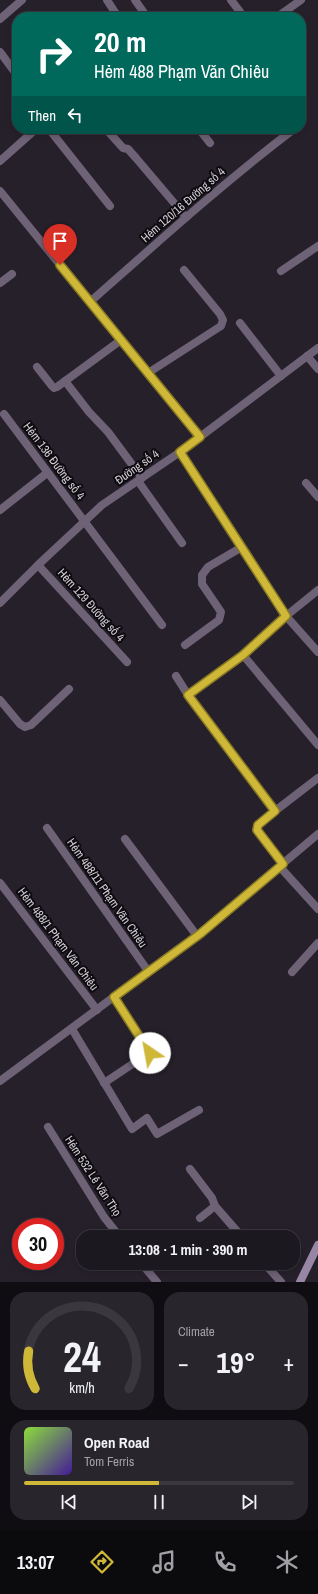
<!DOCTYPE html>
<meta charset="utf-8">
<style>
:root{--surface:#1c1820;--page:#29252d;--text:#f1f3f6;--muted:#a0a0a5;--line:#3a373e;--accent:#cfb837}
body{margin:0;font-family:"Archivo Narrow",sans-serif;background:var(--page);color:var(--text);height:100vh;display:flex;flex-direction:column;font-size:15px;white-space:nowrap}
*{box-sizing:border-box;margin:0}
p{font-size:13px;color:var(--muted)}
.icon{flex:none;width:22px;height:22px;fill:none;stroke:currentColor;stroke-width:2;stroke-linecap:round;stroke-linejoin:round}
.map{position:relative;height:1282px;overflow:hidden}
.details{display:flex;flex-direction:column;gap:10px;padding:10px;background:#0f0d12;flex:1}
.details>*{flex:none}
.banner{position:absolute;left:12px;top:12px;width:294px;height:122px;border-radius:16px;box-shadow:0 2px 6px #0003,0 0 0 1px var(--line);background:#00695c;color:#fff;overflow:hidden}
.speed{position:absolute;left:12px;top:1218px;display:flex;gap:8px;font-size:20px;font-weight:700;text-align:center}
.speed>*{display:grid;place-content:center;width:52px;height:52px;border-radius:50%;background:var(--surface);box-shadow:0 2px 6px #0003,0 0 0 1px var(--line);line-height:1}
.speed .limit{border:6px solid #d22;background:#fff;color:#111}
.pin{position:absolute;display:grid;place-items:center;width:34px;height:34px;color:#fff;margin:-41px -17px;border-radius:50% 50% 50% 0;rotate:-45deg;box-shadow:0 0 4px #0007}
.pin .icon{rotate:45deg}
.me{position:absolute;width:44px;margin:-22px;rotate:327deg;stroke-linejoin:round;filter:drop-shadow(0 0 3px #0008)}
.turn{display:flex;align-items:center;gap:14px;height:84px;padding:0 16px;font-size:18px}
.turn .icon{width:52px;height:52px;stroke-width:2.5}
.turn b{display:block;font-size:28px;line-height:34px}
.then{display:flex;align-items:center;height:38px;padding:0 16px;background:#0003;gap:8px;font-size:15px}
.big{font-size:30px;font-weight:700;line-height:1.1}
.details .widget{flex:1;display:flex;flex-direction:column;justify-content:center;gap:6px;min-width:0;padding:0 14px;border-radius:16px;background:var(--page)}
.details .dial{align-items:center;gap:0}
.dial svg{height:104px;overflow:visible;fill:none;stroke:var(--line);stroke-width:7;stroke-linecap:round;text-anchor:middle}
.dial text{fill:var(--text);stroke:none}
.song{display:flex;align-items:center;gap:12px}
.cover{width:48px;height:48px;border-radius:6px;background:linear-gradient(135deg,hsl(90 70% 55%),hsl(260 70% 35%))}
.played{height:4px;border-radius:2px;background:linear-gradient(90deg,var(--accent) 50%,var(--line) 50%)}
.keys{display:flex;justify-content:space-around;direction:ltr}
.heat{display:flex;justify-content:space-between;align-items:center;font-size:22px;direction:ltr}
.details .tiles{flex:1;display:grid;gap:10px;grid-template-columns:1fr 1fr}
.widget:last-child{grid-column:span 2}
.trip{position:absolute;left:76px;top:1230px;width:224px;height:40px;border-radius:16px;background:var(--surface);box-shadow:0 2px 6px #0003,0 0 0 1px var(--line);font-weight:700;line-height:40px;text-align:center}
.dock{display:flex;height:64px;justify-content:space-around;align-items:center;background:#0b0a0d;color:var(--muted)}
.dock .icon{width:28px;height:28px}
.dock .current{color:var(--accent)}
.dock b{font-size:18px;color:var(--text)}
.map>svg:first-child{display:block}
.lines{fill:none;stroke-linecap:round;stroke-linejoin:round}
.service{stroke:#6d6276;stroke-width:8}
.minor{stroke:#6d6276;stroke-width:8}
.secondary{stroke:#9786a5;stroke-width:8}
.route-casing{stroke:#877824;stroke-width:10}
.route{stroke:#cfb837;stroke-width:7}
.labels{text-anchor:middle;stroke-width:4;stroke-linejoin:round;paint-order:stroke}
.street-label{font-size:12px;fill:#d3cfd7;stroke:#0e0b10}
</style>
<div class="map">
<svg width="318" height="1282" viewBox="0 0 318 1282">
<rect width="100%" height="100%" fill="#26202b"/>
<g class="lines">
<g class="service">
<path d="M106,129L123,148L128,149L136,158L186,217"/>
<path d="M240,323L281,376"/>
<path d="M306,483L318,497"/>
<path d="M188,695L243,655L286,616L318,652"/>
<path d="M275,811L318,778"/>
<path d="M280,867L318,909"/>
<path d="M292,972L318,943"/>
</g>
<g class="minor">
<path d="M107,0L118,17"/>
<path d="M135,0L147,17"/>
<path d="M231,0L244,17"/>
<path d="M277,17L301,0"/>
<path d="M0,19L22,0"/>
<path d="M0,52L17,75"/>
<path d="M301,115V121"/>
<path d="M49,129L110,206"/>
<path d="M199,129L210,143"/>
<path d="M0,161L36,129"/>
<path d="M0,191L200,437"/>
<path d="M281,271L318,246"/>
<path d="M0,283L12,274"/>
<path d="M90,302C157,243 223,183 294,129"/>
<path d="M307,356L318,369"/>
<path d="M37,367L52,386L54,388L57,387L121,340"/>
<path d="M148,373L221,326L223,320L220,314L184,270"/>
<path d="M65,381L89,412L108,432L142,478"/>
<path d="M4,414L162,625"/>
<path d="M180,452L286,616L318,590"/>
<path d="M138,481L182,543"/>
<path d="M0,510L47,473"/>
<path d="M38,565L127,662"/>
<path d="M0,603L38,565L102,505L180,452L318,348"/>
<path d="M185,645L219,620L221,612L202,584V575L208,567L242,547"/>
<path d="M243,655L318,745"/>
<path d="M176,676L188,695L275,811L258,825L257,830L283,863"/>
<path d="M0,700L20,724L25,727L31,725L69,689"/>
<path d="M47,828L148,971"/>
<path d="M125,839L197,936"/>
<path d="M0,883L97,1010"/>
<path d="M72,1029L132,1129L147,1118L157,1134L199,1110"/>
<path d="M0,1081L199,934L318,834"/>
<path d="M104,1083L149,1053L114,997"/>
<path d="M48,1127L104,1217L120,1237"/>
<path d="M190,1169L212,1198L215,1206L242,1237"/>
<path d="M200,1218L215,1206"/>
<path d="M141,1263L157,1282"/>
<path d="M264,1263L281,1282"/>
</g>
<path class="secondary" d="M300,1282L318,1245"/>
</g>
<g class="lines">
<g class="route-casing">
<path id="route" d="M60,265L200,437L180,452L286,616L243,655L188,695L275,811L258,825L257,830L283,864L200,934L114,997L150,1053"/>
</g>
<use href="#route" class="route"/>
</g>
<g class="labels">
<g class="street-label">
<text transform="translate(183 205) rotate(-41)" y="4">Hẻm 120/16 Đường số 4</text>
<text transform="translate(54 461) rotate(53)" y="4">Hẻm 136 Đường số 4</text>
<text transform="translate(137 467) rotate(-35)" y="4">Đường số 4</text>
<text transform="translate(91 605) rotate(48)" y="4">Hẻm 129 Đường số 4</text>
<text transform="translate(107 893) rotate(55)" y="4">Hẻm 488/11 Phạm Văn Chiêu</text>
<text transform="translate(58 939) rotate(53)" y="4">Hẻm 488/1 Phạm Văn Chiêu</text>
<text transform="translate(93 1176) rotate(57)" y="4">Hẻm 532 Lê Văn Thọ</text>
</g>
</g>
</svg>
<div class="speed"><div class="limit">30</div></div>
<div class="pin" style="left:60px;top:265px;background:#d93025"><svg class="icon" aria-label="arrive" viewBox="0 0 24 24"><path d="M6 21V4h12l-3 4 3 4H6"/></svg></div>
<svg class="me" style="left:150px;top:1053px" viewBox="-20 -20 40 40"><circle r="19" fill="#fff"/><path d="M0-13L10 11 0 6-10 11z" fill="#cfb837"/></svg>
<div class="trip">13:08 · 1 min · 390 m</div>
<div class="banner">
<div class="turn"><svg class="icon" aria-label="right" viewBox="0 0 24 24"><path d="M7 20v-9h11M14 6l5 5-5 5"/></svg><div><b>20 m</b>Hẻm 488 Phạm Văn Chiêu</div></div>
<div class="then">Then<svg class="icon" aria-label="left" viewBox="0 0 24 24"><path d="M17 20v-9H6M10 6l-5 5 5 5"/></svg></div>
</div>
</div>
<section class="details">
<div class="tiles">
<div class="widget dial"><svg viewBox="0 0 100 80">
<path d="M14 69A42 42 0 1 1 86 69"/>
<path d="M14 69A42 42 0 0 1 9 40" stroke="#cfb837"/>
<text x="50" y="56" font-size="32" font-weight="700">24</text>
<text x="50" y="72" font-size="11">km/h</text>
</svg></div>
<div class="widget"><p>Climate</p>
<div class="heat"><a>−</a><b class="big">19°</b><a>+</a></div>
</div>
<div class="widget">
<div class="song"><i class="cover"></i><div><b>Open Road</b><p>Tom Ferris</p></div></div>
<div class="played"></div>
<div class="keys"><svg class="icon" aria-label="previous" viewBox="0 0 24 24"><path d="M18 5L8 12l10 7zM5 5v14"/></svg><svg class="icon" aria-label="pause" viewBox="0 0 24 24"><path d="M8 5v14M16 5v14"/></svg><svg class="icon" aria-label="next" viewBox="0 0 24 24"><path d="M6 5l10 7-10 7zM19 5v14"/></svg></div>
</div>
</div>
</section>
<nav class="dock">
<b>13:07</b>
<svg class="icon current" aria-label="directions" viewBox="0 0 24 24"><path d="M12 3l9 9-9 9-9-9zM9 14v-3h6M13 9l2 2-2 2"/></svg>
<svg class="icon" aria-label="music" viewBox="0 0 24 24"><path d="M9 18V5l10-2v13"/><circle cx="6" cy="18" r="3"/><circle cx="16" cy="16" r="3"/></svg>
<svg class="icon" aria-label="phone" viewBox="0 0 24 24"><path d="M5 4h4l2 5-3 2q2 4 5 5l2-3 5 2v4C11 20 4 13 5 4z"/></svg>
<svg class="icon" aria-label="climate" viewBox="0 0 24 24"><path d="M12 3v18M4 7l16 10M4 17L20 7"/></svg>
</nav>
